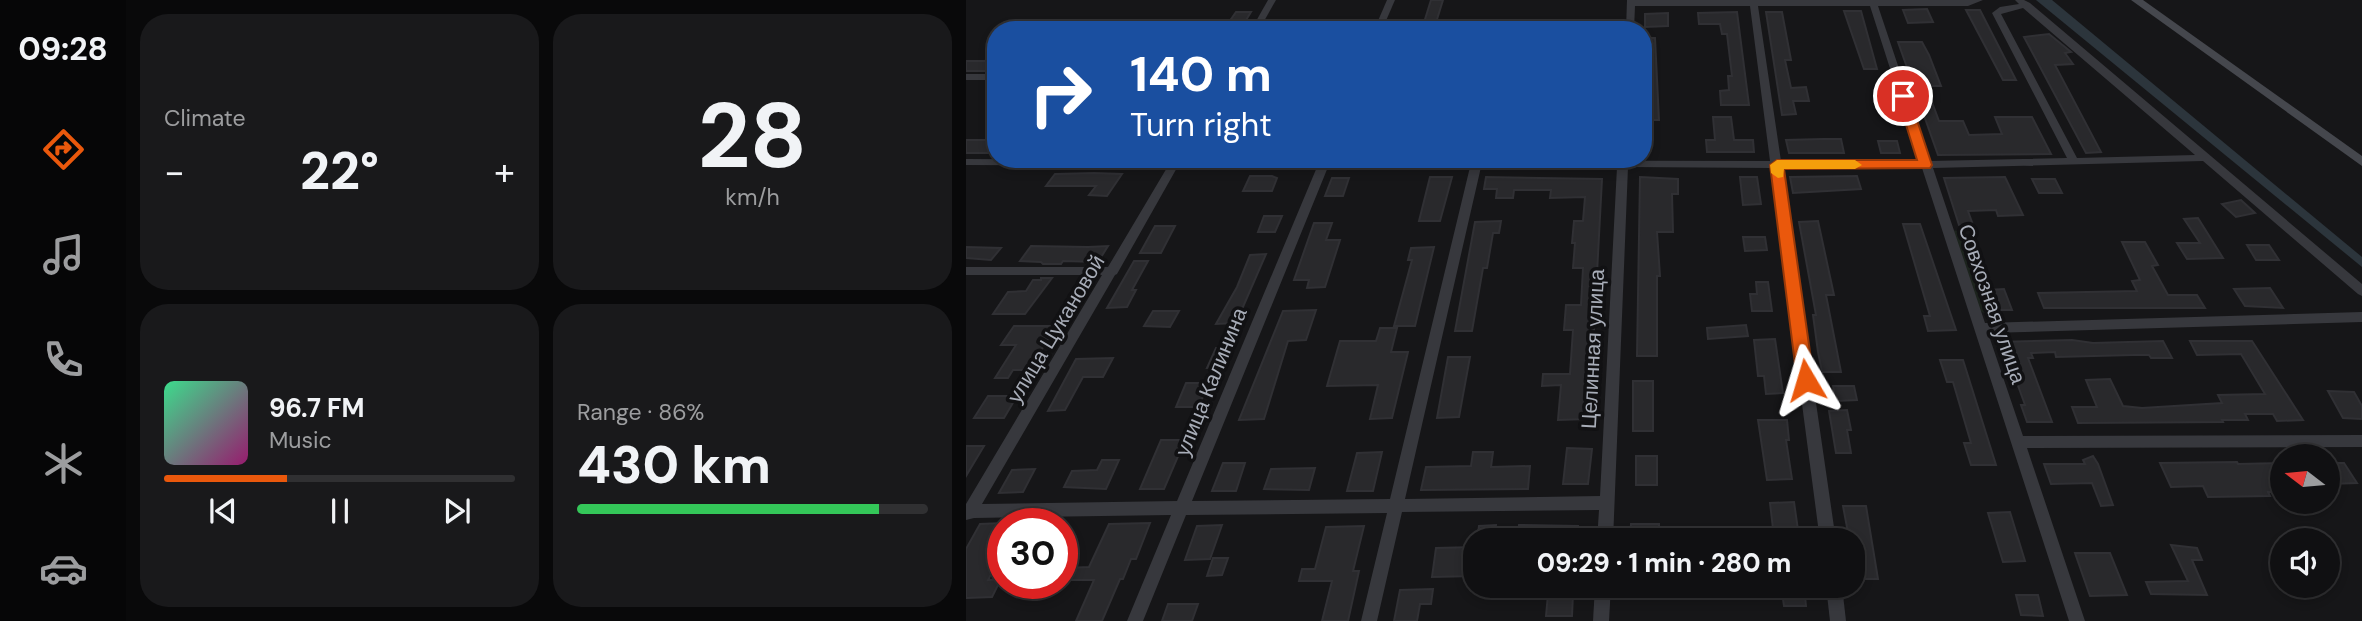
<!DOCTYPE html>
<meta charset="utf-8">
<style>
:root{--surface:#101012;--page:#19191b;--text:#f1f3f6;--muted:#9c9d9f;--line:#303032;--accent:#ea580c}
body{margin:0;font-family:"DM Sans",sans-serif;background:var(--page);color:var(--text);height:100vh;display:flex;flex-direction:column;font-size:26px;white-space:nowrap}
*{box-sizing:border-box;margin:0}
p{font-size:23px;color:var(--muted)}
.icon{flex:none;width:38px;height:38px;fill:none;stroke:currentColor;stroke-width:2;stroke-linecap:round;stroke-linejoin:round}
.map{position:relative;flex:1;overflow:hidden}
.sheet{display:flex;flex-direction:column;gap:14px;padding:14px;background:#09090a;width:840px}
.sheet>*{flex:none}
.top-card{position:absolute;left:21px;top:21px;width:665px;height:147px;border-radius:28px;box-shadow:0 4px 10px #0003,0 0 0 2px var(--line);background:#1a4fa0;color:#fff;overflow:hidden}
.needle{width:46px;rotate:286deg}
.controls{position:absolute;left:1304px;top:444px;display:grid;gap:14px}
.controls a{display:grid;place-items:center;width:70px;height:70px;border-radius:50%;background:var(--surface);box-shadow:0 4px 10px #0003,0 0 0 2px var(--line);font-size:35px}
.speed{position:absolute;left:21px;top:508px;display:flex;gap:14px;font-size:35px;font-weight:700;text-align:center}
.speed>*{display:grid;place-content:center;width:91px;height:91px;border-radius:50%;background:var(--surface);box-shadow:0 4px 10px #0003,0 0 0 2px var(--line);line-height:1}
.speed .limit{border:10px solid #d22;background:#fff;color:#111}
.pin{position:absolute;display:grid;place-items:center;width:60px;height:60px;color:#fff;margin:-30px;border:4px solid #fff;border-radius:50%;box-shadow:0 2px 7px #0007}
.me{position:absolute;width:77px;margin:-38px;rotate:353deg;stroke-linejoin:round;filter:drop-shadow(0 0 5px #0008)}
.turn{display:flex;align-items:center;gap:24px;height:147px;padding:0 28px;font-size:32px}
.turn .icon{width:91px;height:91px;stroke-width:2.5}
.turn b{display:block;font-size:49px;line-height:60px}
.big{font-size:52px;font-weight:800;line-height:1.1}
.sheet .tile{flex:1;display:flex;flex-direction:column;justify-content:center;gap:10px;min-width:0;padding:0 24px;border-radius:28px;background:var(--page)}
.sheet .dial{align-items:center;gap:0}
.dial b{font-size:91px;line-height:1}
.song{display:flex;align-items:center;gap:21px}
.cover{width:84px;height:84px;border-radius:10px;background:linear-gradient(135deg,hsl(150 70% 55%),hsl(320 70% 35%))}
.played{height:7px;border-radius:4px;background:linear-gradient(90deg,var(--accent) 35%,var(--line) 35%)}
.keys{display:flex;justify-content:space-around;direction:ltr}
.heat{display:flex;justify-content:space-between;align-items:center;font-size:38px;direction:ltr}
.charge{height:10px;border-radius:5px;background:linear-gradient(90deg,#34c759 86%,var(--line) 0)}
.sheet .tiles{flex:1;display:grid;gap:14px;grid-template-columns:repeat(2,1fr)}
.trip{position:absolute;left:497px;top:528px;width:402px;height:70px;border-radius:28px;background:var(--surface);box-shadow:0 4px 10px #0003,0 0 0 2px var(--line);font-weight:800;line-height:70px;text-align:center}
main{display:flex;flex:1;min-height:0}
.dock{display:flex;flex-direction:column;width:126px;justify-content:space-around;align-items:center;background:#060607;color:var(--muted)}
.dock .icon{width:49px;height:49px}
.dock .active{color:var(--accent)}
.dock b{font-size:32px;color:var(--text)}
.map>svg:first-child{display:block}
.green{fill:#1c231d}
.water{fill:#2c353c}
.building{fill:#29292c;stroke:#303034;stroke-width:2}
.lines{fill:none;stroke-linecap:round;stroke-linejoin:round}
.street{fill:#37383d;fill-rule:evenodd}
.secondary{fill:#45474d;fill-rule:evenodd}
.route{fill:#ea580c;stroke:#983908;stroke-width:2}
.slow{fill:#f59e0b}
.labels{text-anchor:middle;stroke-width:7;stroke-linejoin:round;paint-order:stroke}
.street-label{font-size:21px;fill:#a8adb8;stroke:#111113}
</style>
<main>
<nav class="dock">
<b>09:28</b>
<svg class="icon active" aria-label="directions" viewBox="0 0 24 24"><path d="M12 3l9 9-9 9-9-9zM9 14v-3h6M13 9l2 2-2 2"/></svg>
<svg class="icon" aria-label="music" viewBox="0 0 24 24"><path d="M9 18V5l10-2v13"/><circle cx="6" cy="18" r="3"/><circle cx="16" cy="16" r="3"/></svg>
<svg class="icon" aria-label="phone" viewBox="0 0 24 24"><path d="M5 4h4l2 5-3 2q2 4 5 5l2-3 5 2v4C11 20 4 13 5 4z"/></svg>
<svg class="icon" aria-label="climate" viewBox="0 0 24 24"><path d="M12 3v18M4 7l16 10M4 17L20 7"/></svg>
<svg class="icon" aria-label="car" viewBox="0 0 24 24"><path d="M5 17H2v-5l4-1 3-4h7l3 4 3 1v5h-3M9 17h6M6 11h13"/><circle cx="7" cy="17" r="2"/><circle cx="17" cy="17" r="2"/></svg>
</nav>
<section class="sheet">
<div class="tiles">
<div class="tile"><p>Climate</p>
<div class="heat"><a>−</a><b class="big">22°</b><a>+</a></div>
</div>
<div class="tile dial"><b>28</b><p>km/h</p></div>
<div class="tile">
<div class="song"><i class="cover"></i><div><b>96.7 FM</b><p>Music</p></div></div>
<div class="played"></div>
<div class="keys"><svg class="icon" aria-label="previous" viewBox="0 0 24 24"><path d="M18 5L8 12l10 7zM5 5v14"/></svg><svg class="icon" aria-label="pause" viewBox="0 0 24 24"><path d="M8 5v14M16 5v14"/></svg><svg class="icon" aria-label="next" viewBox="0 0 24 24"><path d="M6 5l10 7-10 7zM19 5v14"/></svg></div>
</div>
<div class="tile"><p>Range · 86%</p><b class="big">430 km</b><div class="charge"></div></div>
</div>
</section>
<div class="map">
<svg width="1396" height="621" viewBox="0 0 1396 621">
<rect width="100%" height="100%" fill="#161618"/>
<path class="green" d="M985,230L993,231C1008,257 1014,284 1027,311L1023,315L1014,311Z"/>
<path class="water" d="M1070,0H1086L1396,257V267Z"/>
<g class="building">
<path d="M465,0H477L468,29H456Z"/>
<path d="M961,9L967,22L942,23L937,10Z"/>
<path d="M1000,10H1014L1050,80H1037Z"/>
<path d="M878,11H895L911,69H898Z"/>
<path d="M270,12H285L277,25H261Z"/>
<path d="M771,12L783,105H755L754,91L763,90L762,76H766L761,34H756L754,24H733L732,13Z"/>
<path d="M800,12H816L825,60H819L825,88L840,87L843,101H827L830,114L816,115Z"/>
<path d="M702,13V26L679,27V14Z"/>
<path d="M1083,34L1105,52L1099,53L1107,64L1089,65L1135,152L1120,153L1058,37Z"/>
<path d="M677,38H689L693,120H677Z"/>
<path d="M932,42H956L963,55L975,86H960L973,121H997L1003,135L1036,134L1029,117H1066L1085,154L972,155Z"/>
<path d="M30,50V67L26,71H0V61H19Z"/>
<path d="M747,117H765L768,140H787L788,152H741L740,140H749Z"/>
<path d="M857,139H875L878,153H823L820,140Z"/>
<path d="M0,140H30V147L25,153H0Z"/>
<path d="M912,141H931L934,153H915Z"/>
<path d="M89,174L128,173L156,174L141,196L123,195L130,186H80Z"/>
<path d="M284,176H306L311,178L306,191H277Z"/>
<path d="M891,176L895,189L827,193L824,177Z"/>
<path d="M464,177H486L474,221H453Z"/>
<path d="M520,177L636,179L628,330L625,361H622L621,419L592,420L595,385L576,386L577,374H604L607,330H598L600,305H615L617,268H607L609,243H606L608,221H617L619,197L584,198L585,190H548L547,198H530L531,189H518Z"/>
<path d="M674,177L712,179V194H706L707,232H691L694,276H691V356H671Z"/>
<path d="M774,177H791L795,204L777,205Z"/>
<path d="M1039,177L1057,215L1032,216L1030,210L1002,211L1007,225H993L978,178Z"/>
<path d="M366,178H383L377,196H359Z"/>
<path d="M1066,179H1089L1096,193H1073Z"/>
<path d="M1275,200L1289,213L1270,217L1256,204Z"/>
<path d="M298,216H316L309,232H292Z"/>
<path d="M1232,218L1257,258L1221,259L1211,243H1234L1218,219Z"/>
<path d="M535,221L533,233H527L521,268H517L506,331H489L509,222Z"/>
<path d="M852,221L868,295H860L875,372H856L852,352L847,315H850L833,222Z"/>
<path d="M348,223H366L360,240H374L359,287L341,288L343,280H328Z"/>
<path d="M937,224H954L990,330L962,331L958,316H964Z"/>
<path d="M189,226H209L195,253H174Z"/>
<path d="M777,237H799L801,250L779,251Z"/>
<path d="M1156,242H1179L1192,265L1186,266L1202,295H1231L1239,308H1078L1072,293L1171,291L1166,281L1174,280Z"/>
<path d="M1281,245H1303L1313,260H1290Z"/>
<path d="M65,246L122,247L142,246L132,262L97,261L95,264H77L75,262L54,261Z"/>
<path d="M0,247L35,248L25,260L0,258Z"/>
<path d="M468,247L449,326H428L446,260H442L445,248Z"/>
<path d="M300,254L270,323L250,324L271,287L284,255Z"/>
<path d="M168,261H182L166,290H170L161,307L141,308Z"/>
<path d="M75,278H86L59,314H27L42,292L60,291L67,280H75Z"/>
<path d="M790,282H802L806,311H786L784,294H791Z"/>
<path d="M1304,288L1317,308L1279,306L1268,289Z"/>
<path d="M1038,289L1046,310H1031L1023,290Z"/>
<path d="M350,310L340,340L322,341L298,419L273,420L317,311Z"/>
<path d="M187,311H213L204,327L178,326Z"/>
<path d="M780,325L782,336L742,339L741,328Z"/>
<path d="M48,326H90L63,370H47L42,378H29L50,345H35Z"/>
<path d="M414,328H431L425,352H442L426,418L404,419L412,385L361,386L374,341H410Z"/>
<path d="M809,339L817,393L800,394L798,376H792L788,340Z"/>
<path d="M1106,340L1127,343L1197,341L1206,358H1185L1183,355H1167L1090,357L1089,352L1065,353L1067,358H1062L1086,422H1061L1055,405H1059L1042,358H1038L1032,342Z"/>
<path d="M1224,341H1286L1337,420L1311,421L1307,414H1279L1282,420H1256L1257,422L1112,423L1106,407H1131L1120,380L1144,379L1157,406L1176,408L1256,403L1252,395L1299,394L1275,354L1231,355Z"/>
<path d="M250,348H263L255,367L241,368Z"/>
<path d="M482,357H504L493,417L471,418Z"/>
<path d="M147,358L137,377H117L99,410L82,411L110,359Z"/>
<path d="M974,360H997L1030,465H1005L998,443H1005L987,382H981Z"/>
<rect x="667" y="381" width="20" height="50"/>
<path d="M220,383H242L233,407H210Z"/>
<path d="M867,386H888L891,400L870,401Z"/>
<path d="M1362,391L1388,392L1396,406V419L1377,418Z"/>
<path d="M22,396H51L38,418H8Z"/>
<path d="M881,410L885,430H881L885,453H870L863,411Z"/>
<path d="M792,420H821L823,440H820L826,479L801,480Z"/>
<path d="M195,440H219L198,489H174Z"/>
<path d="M0,446H18L0,476Z"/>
<path d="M601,448L626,449L622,484H597Z"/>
<path d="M416,452L407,491H381L391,453Z"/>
<path d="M507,452H527L525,467L564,466L562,489L455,490L460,467L505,466Z"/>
<rect x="670" y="456" width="21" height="29"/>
<path d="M1127,456L1132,464L1147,505L1135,506L1126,483L1085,484L1078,464H1119L1117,460Z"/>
<path d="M136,460H153L140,489L98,487L106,471L131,470Z"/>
<path d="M1271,462L1272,464L1316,463V492H1302L1304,496L1242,497L1237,486L1205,487L1194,463Z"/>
<path d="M257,463H279L270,491H246Z"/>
<path d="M1362,463H1378L1391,483L1362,484Z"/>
<path d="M349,468L343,490L298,489L305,469Z"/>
<path d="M69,469L57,492L33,493L46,470Z"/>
<path d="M828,502L833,537H808L804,503Z"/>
<path d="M877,506H900L912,579H890L887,538H883Z"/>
<path d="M1044,512L1059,561L1037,562L1022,513Z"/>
<path d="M37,523L21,554L36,553L22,580L35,579L26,597L0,598V549L14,524Z"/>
<path d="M184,523L170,559H165L157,579H154L136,621H110L128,580H96L99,568L123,567L143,524Z"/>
<path d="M665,524H693V541H664Z"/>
<path d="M256,525L244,559L219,560L231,526Z"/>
<path d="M530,525L528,541H511L513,526Z"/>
<path d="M553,525L612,526L611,541L552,540Z"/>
<path d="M398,526L387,571H393L382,621H356L366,581H333L336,569H349L360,527Z"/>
<path d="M1205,545L1231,548L1236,560H1226L1241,595L1185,594L1180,582L1222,581Z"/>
<path d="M509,547V576L466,577L470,548Z"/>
<path d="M1109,553H1144L1161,595L1124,596Z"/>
<path d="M247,558H262L256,575L241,576Z"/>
<path d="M815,586H838L840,606H818Z"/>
<path d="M467,589L465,604H454L451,621H428L434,590Z"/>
<path d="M582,594H607L606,616H580Z"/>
<path d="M1050,595H1072L1077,616L1055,615Z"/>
<path d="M202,604H232L226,621H196Z"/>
</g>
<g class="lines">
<g class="street">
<path d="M302,0H310L293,30H285Z"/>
<path d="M421,0H429L416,30H408Z"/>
<path d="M661,0H1017L1002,6H912L964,161L1101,158L1026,13L1034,7L1053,4L1049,0H1058L1064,3L1396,284V296L1392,294L1237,161L967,168L1019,323L1396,312V322L1022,333L1057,436L1396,435V447L1061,448L1119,621H1103L956,168H816L870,541H854L805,168L662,167L647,541H631L633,510L436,512L411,621H395L421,513L220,515L177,621H161L205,515L8,518L0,520V504L136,275H0V267H142L202,166L0,165V159L804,161L784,6H669L668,30H660ZM792,6H904L954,162L815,161ZM1057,8L1229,155L1111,158L1035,14ZM212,166L351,167L211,501L16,504L149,275L151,274ZM362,167H504L424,499L226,501ZM515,167H651L634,496L439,499Z"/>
<rect x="0" y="74" width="30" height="6"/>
<path d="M629,586H645L643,621H627Z"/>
<path d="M860,586H876L880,621H864Z"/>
</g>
<path class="secondary" d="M1165,0H1177L1396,156V166Z"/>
</g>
<path class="route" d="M937,92L943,96L966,165L964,168L818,169L848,380L846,385H834L831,380L804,165L811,160H951L931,96Z"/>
<path class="slow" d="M811,160H889L896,165L889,169H818L817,177L812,178L805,173L804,165Z"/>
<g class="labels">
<g class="street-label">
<text transform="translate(1026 304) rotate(71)" y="7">Совхозная улица</text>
<text transform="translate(90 329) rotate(-59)" y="7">улица Цукановой</text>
<text transform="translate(627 349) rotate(-87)" y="7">Целинная улица</text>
<text transform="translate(245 382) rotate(-68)" y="7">улица Калинина</text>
</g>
</g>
</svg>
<div class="controls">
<a><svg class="needle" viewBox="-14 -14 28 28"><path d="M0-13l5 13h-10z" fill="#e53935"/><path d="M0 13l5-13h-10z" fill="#9c9d9f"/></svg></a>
<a><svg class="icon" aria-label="sound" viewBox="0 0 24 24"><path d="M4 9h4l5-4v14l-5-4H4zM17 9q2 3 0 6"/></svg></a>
</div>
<div class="speed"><div class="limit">30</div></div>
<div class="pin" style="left:937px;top:96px;background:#d93025"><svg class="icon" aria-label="arrive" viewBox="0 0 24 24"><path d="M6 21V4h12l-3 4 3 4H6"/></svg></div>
<svg class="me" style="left:840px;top:380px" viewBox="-20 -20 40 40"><path d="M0-17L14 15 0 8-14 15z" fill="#ea580c" stroke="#fff" stroke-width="4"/></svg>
<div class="trip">09:29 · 1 min · 280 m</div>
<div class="top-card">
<div class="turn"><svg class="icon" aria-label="right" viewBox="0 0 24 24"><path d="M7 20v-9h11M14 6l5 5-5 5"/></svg><div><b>140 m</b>Turn right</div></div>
</div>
</div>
</main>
